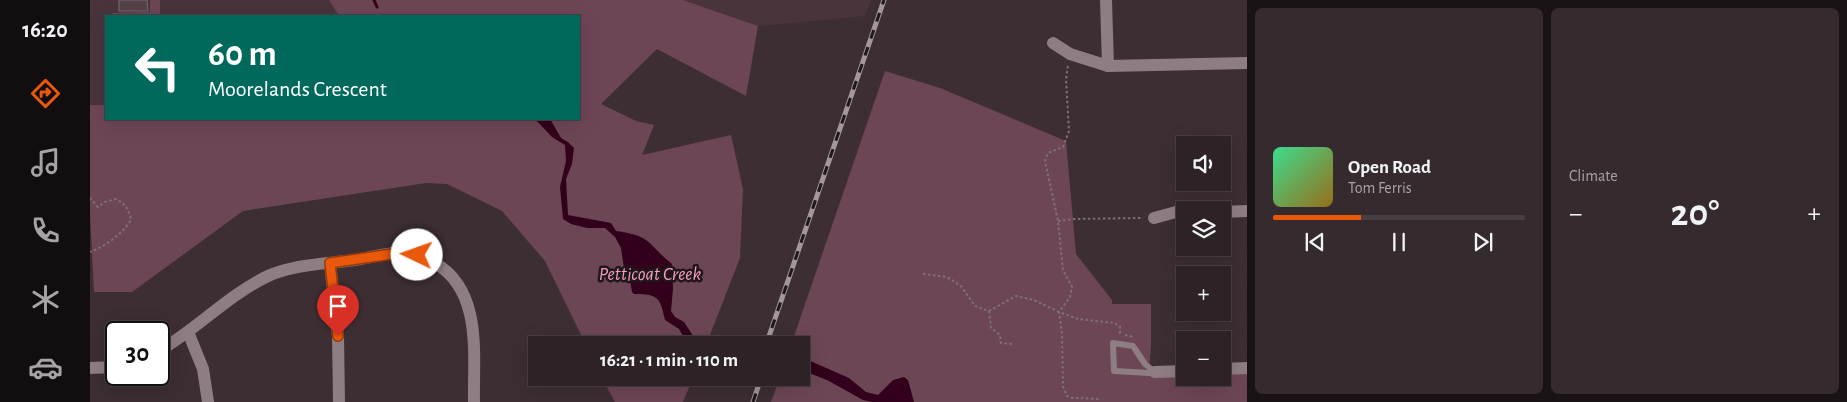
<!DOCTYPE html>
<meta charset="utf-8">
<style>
:root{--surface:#2d2226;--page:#352a2e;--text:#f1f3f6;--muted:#a7a4a7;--line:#483f43;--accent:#ea580c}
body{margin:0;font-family:"Alegreya Sans",sans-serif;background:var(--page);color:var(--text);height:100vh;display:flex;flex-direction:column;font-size:19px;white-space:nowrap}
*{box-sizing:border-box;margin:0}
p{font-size:16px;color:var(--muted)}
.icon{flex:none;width:28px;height:28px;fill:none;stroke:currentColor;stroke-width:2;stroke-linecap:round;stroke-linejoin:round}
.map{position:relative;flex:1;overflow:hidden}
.sheet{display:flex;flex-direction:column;gap:8px;padding:8px;background:#191315;width:600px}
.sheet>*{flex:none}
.top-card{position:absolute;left:15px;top:15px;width:475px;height:105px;border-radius:0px;box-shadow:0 5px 20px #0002,0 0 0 1px var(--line);background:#00695c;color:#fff;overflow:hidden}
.controls{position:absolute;left:1086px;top:136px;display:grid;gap:10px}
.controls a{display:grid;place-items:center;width:55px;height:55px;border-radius:0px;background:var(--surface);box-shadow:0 5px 20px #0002,0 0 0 1px var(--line);font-size:25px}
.speed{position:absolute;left:15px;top:321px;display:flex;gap:10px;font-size:25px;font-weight:700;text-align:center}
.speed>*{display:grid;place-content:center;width:65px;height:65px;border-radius:50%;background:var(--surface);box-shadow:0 5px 20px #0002,0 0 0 1px var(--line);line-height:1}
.speed .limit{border:2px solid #111;border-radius:8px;background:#fff;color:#111}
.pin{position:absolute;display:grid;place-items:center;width:42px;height:42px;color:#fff;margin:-51px -21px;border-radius:50% 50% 50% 0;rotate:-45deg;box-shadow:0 0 5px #0007}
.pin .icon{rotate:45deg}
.me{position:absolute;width:55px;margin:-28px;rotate:273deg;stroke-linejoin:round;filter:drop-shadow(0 0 4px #0008)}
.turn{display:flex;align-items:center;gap:18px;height:105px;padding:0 20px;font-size:22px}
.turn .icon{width:65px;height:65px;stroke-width:2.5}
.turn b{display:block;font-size:35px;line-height:42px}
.big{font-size:38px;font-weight:700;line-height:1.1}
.sheet .tile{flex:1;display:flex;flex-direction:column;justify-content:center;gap:8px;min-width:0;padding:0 18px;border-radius:8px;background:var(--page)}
.song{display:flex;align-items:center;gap:15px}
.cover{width:60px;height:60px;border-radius:8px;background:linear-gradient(135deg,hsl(150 70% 55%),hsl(40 70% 35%))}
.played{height:5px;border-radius:2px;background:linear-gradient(90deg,var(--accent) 35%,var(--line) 35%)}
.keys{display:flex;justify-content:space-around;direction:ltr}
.heat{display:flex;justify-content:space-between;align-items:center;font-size:28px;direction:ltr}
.sheet .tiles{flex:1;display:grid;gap:8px;grid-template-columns:repeat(2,1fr)}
.trip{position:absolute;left:438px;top:336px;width:282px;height:50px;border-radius:0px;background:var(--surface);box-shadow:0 5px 20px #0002,0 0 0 1px var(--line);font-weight:700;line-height:50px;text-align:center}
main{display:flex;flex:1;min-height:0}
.tab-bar{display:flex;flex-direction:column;width:90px;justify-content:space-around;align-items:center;background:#120e0f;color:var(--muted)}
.tab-bar .icon{width:35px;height:35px}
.tab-bar .on{color:var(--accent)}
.tab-bar b{font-size:22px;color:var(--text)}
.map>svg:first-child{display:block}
.built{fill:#49343c}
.green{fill:#6d4656}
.water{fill:#32001a}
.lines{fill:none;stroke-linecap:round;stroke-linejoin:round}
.stream{stroke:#32001a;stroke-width:3}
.building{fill:#534349;stroke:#7b6a71}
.path{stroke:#7e7176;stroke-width:2;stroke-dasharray:2.5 2.5;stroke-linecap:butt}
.lane{stroke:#8f7d84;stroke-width:6}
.street{stroke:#8f7d84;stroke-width:12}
.rail-casing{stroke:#a2979b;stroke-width:5}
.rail{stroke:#1f181b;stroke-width:3;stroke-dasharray:9;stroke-linecap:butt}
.route-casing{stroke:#983908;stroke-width:12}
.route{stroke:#ea580c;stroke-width:9}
.labels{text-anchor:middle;stroke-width:5;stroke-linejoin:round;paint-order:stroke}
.water-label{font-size:19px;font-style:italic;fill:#fa9cc4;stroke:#1f181b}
</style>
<main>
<nav class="tab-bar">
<b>16:20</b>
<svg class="icon on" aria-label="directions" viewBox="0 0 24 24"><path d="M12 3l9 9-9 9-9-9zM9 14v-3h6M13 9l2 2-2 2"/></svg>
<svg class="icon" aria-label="music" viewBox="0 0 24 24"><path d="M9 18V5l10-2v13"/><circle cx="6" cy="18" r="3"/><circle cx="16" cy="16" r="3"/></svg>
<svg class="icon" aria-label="phone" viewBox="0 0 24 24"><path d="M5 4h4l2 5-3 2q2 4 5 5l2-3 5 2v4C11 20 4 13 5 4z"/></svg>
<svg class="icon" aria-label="climate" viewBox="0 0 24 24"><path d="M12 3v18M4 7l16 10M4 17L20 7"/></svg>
<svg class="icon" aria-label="car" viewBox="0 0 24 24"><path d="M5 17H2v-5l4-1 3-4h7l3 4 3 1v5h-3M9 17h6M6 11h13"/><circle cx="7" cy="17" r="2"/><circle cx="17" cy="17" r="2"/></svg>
</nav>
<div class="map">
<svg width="1157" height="402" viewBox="0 0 1157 402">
<rect width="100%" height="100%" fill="#3c2e33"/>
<g class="built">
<path d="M0,0H239L249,16H16V105H0Z"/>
<path d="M593,0H781L775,16L668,26Z"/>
</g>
<g class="green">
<path d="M60,0H70V16H22V13L60,12Z"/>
<path d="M239,0H593L668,26L656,96L567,49L511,104L546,121L564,125L552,155L641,135L653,189L650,258L616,345H496L455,261L412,211L357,184L336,183L153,211L42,292H4L0,214V105H16V119H489V16H249Z"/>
<path d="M795,71L850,88L976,141L986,254L1022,300V304H1061V345L1059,373H1095V378H1132L1133,374H1157V402H681L690,378H711V345H701Z"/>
<path d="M512,378H603L593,402H525Z"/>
</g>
<g class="water">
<path d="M445,119H460L471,138L478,142L484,148L482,164L476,179L478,215L521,223L526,231C563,236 557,244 582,264L583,289L581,311L585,317L594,322L609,345H598L589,329L575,320C570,297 568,294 544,294L542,292L540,280L534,268L531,248L525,237L515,228H497L481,224L473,219L470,187L476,161L475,145L462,137Z"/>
<path d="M711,359L718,360L759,378L776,392L788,395L803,380L814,377L818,380L824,402H782L773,400L737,380L711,370Z"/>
</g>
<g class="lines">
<path class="stream" d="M284,0L287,7"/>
</g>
<path class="building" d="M29,0H57L58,11H29Z"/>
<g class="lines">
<g class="path">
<path d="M978,66L976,79L979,131L973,147L958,153L955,161L968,221L973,270L982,287L980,297L969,312L972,333L973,387L977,396L983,398L1011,399"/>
<path d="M0,198L8,207L15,202L26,199C35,204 39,209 41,220C33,233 15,247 0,252"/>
<path d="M968,221L984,219L1053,218"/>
<path d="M833,274L857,277L871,286L885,306L899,311L926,296L944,300L969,312L988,319L1025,323L1030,327V335"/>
<path d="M899,311L901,328L910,335L911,343L924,344"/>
<path d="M1035,335L1044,337"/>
</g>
<path class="lane" d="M1023,343L1043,346L1055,364L1065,372L1059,373L1024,371Z"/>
<g class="street">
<path d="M1016,0L1018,66"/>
<path d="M963,43L980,54L1018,66L1157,63"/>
<path d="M1132,212L1157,211"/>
<path d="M1064,218L1086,212H1095"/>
<path d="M240,263L248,336L249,402"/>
<path d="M98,332L113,369L118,402"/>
<path d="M69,351C107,329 138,295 178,276C204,264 237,264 264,260C277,258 306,251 317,252C326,253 337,258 345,263C393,291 383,355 384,402"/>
<path d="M0,368L26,367"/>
<path d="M1132,369L1157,368"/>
<path d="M1065,372L1095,371"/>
</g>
<g class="rail-casing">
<g id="rail">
<path d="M676,345L794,0"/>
<path d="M663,402L671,378"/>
</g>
</g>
<use href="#rail" class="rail"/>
</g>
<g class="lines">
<g class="route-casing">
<path id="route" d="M248,336L240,263L316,252L327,255"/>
</g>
<use href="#route" class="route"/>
</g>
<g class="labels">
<g class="water-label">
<text x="560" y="280">Petticoat Creek</text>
</g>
</g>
</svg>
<div class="controls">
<a><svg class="icon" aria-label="sound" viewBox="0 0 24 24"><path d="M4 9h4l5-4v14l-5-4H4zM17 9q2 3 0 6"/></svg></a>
<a><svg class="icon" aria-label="layers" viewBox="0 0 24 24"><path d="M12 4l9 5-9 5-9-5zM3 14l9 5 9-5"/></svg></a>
<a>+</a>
<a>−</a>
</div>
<div class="speed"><div class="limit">30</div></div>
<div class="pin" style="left:248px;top:336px;background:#d93025"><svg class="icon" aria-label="arrive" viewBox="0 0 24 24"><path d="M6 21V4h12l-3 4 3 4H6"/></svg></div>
<svg class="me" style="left:327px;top:255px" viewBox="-20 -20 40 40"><circle r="19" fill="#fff"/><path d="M0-13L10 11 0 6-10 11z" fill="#ea580c"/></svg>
<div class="trip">16:21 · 1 min · 110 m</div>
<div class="top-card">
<div class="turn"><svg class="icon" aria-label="left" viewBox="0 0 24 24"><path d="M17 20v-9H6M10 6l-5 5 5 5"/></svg><div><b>60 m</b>Moorelands Crescent</div></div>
</div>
</div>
<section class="sheet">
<div class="tiles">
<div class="tile">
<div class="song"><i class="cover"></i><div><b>Open Road</b><p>Tom Ferris</p></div></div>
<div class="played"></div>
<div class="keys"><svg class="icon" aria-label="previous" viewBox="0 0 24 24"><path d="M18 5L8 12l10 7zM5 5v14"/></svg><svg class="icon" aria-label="pause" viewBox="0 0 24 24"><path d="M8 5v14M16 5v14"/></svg><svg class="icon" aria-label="next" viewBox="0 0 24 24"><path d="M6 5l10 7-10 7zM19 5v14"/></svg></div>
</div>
<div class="tile"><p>Climate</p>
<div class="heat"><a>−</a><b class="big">20°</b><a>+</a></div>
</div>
</div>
</section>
</main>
